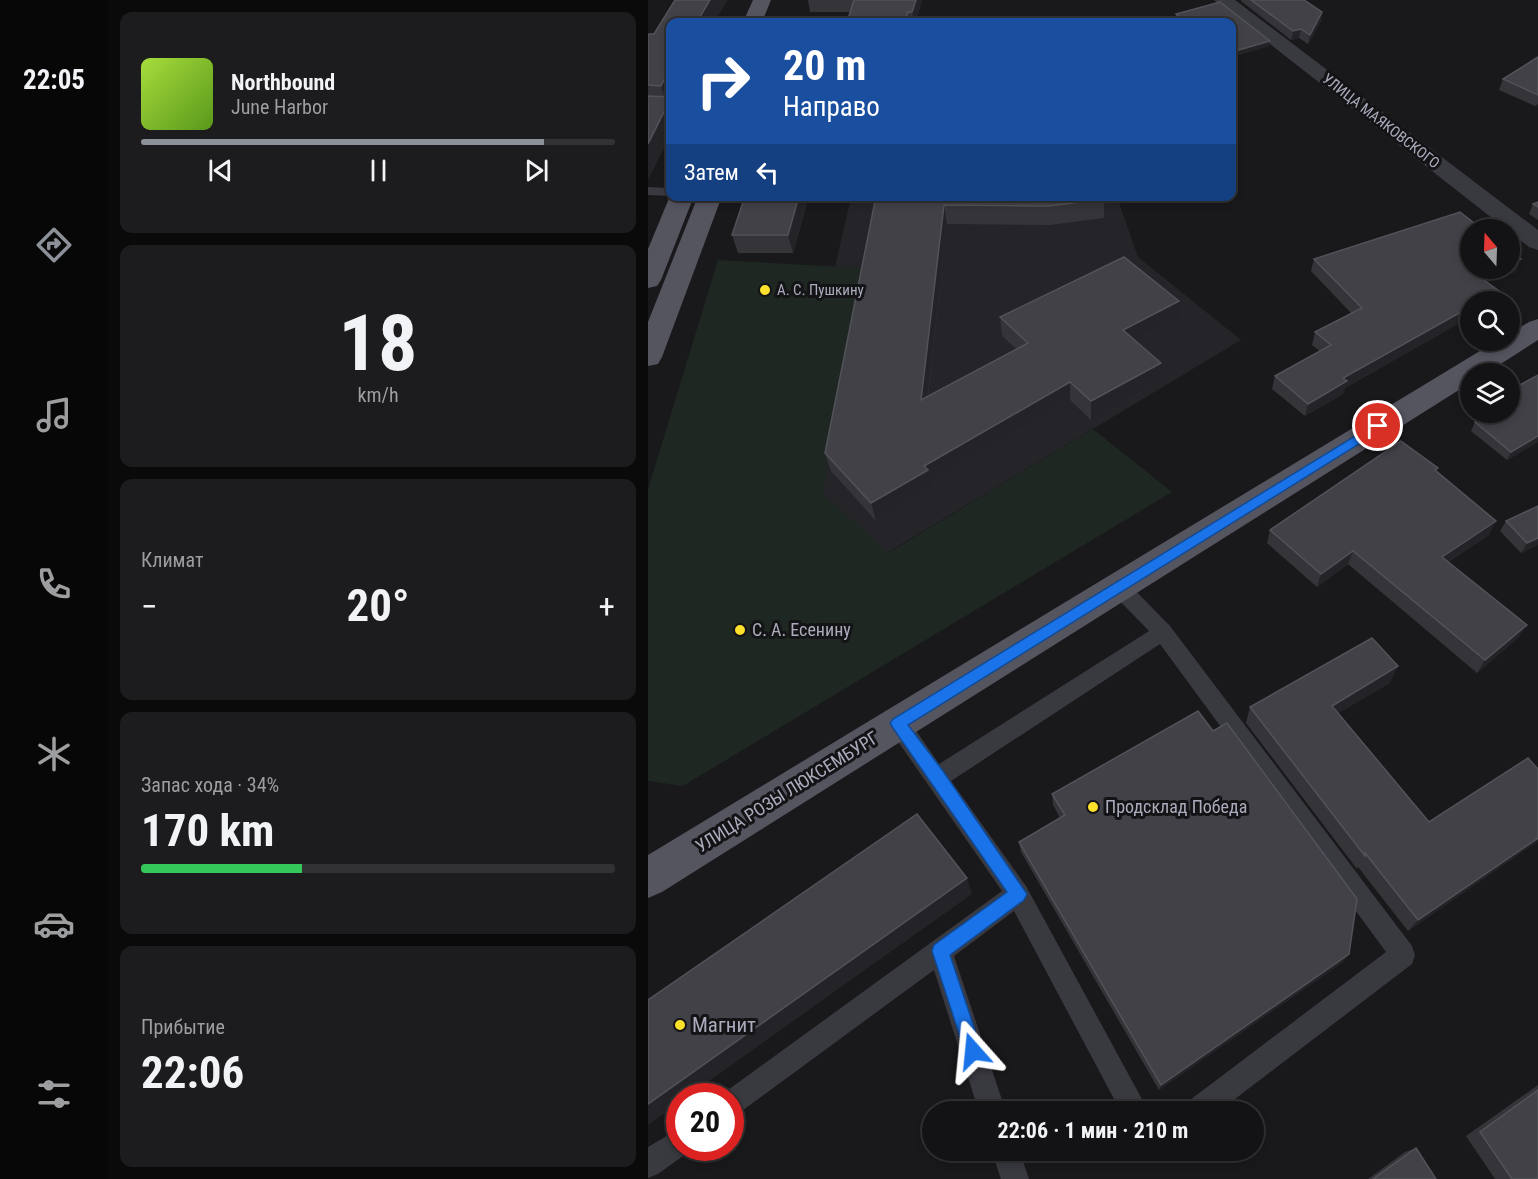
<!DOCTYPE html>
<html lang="ru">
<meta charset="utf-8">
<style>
:root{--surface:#131214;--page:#1c1b1d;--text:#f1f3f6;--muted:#9d9ea0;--line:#323234;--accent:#8c9099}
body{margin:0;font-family:"Roboto Condensed",sans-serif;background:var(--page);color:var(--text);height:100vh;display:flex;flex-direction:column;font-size:22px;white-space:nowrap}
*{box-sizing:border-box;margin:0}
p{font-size:20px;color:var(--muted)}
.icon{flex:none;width:33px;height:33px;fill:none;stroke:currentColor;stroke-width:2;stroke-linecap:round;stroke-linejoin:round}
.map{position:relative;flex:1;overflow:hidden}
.drawer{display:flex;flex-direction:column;gap:12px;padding:12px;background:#0a0a0b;width:540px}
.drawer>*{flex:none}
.guide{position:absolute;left:18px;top:18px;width:570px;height:183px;border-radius:12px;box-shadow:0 3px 9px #0003,0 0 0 2px var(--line);background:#1a4fa0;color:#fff;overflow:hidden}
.needle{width:39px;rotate:341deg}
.buttons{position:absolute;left:812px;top:219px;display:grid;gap:12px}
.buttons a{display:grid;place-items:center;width:60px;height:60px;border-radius:50%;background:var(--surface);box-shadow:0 3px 9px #0003,0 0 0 2px var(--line);font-size:30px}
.speed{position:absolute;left:18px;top:1083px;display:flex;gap:12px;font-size:30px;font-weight:700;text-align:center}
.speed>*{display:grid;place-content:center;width:78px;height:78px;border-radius:50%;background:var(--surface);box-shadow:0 3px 9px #0003,0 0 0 2px var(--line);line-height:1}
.speed .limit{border:9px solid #d22;background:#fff;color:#111}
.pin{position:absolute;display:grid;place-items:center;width:51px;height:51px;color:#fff;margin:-26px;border:3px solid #fff;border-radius:50%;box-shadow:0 2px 6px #0007}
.me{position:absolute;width:66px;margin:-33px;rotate:342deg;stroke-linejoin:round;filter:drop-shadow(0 0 4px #0008)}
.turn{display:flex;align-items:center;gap:21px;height:126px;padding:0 18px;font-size:27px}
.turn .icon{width:78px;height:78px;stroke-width:2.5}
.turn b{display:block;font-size:42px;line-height:51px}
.then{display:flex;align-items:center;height:57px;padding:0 18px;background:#0003;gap:12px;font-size:22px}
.big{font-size:45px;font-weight:700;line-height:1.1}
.drawer .widget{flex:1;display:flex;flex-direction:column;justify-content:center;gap:9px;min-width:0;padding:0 21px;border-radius:12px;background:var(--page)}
.drawer .dial{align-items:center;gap:0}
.dial b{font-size:78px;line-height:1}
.song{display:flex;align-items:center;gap:18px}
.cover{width:72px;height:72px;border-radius:9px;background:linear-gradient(135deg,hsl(80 70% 55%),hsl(90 70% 35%))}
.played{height:6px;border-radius:3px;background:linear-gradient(90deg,var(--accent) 85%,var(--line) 85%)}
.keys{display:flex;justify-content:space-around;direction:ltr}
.heat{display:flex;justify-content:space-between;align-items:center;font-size:33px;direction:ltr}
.charge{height:9px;border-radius:4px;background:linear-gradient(90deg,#34c759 34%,var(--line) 0)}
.trip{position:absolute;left:274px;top:1101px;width:342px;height:60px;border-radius:30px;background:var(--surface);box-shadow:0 3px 9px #0003,0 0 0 2px var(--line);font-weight:700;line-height:60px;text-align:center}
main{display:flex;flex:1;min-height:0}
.menu{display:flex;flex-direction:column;width:108px;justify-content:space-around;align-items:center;background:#080708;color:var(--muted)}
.menu .icon{width:42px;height:42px}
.menu .selected{color:var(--accent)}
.menu b{font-size:27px;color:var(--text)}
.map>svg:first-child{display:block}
.built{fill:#252428}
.green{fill:#1e2721}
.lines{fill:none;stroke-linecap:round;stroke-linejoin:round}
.lane{fill:#393940;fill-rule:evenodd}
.street{fill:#393940;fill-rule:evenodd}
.primary{fill:#555560;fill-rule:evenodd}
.wall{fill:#353439}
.shaded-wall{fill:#242327}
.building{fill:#414147;stroke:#525259;stroke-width:1.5}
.route{fill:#1a73e8;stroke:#114b97;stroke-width:1.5}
.poi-dot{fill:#ffe12c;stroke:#141316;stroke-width:2}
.labels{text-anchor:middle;stroke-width:6;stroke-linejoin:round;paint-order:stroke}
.far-street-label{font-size:15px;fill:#aaacbc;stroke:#141316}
.far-poi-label{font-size:15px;fill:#aaacbc;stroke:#141316;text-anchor:start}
.poi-label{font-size:18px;fill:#aaacbc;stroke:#141316;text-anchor:start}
.street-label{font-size:18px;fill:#aaacbc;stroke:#141316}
.near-poi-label{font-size:21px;fill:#aaacbc;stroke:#141316;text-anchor:start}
</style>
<main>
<nav class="menu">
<b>22:05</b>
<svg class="icon selected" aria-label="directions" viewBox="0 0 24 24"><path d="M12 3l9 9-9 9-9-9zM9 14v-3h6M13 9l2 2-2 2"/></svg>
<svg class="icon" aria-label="music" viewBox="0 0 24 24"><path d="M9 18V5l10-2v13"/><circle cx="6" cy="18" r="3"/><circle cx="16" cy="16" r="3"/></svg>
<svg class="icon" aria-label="phone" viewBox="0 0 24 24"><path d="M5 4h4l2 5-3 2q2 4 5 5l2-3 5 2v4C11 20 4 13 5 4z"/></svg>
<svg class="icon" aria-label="climate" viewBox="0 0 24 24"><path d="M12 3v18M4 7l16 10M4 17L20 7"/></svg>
<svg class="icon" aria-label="car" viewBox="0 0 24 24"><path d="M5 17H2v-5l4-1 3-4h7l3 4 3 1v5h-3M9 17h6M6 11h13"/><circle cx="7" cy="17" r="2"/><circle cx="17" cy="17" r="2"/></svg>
<svg class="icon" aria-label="filters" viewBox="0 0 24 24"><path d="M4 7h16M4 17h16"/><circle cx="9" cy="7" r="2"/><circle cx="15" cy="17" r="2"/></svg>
</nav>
<section class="drawer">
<div class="widget">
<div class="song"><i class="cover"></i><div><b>Northbound</b><p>June Harbor</p></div></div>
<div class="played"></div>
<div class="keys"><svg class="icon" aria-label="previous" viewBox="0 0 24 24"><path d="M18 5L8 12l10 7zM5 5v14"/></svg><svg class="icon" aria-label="pause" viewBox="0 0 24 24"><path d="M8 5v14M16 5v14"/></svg><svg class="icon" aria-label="next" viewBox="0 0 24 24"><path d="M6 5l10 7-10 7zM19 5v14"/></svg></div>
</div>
<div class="widget dial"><b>18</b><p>km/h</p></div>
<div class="widget"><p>Климат</p>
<div class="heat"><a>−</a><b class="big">20°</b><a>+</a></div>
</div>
<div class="widget"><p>Запас хода · 34%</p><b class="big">170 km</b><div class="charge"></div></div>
<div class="widget"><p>Прибытие</p><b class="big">22:06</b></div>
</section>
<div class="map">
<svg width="890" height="1179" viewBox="0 0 890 1179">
<rect width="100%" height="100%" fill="#19181b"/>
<path class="built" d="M203,197H469L490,257L593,340L209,571L141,469Z"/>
<path class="green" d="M70,260L215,268L175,493L240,553L445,429L524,492L35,786L0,781V489Z"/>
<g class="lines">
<g class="lane">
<path d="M0,187L22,188V196L0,195Z"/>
<path d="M471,579L478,581L522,626L764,946L767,955L764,964L570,1112H534L538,1103L738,952L512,644L303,781L378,886L501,1112H473L366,911L306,956L358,1112H331L286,970L91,1113L82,1117V1096H72L73,1095L354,891L242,730L239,723L242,716L250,713L258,716L291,764L501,631L464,593L461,587L464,581Z"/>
<path d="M32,1128V1148H43L42,1151L10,1174L0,1178V1147Z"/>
<path d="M343,1150H371L381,1179H353Z"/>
</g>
<path class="street" d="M566,0H587L890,230V250L881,247Z"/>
<g class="primary">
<path d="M105,0H123L114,22H95Z"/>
<path d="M22,196H46L13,280L9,286L0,288V249Z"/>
<path d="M50,196H74L14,357L10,364L0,366V322Z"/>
<path d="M890,319V340L837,374H822V383L14,892L0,898V855L850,340H861V334L881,322Z"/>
</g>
</g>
<g class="wall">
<path d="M27,0H79L66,22H22V135L0,179V36L6,34Z"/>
<path d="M160,0H274L268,22H199L202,12H162Z"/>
<path d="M593,0H656L674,12L673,21L660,44L651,38L643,40L593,1Z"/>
<path d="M572,2L622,41L621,46L584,57V22H532L528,19V14Z"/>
<path d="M890,57V104L887,106L851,90L855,79Z"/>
<path d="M161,196L145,253H90L84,235Z"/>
<path d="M228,196L456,199V218L402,225L299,224L280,396L368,349L354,336L352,317L529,320L488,342L512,382L443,420L422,400L283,482L284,488L228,521L183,471L177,453Z"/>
<path d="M890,202V220L881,214L885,204Z"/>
<path d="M666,259H873L867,272L839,282L851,291L847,302H822V317L697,388L695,394L657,416L624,389L627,376L672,351L664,345L667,332L704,314L663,271Z"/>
<path d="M861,391L890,442L859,460L823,431L827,422L861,412Z"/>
<path d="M790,468L788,471L841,535L800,562L871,637L829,673L700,564L669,587L619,543L622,530Z"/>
<path d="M858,521L890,545L873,553L852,531Z"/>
<path d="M742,683L690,713L781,822L890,841L760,931L710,867L709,869L598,723L602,707Z"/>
<path d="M404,794L695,962L511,1090L373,852L371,842L412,818L405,805Z"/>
<path d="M890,1085V1179H847L818,1136Z"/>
<path d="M768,1148L788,1179H720L757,1152Z"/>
</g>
<g class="shaded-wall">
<path d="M62,0H79L66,22H49Z"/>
<path d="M268,0H274L268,22H266L264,12Z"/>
<path d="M260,12L261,22H257Z"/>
<path d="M674,12L673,21L660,44L662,35Z"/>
<path d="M653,29L651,38L643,40L645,31Z"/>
<path d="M622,41L621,46L584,57V52Z"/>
<path d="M22,68V135L0,179V144L20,105L13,86Z"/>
<path d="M151,196H161L145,253L140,235Z"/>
<path d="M296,205L299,224L277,418L273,400Z"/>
<path d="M873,259L867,272L824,288L829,275L847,268H861V263Z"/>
<path d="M851,291L847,302H833Z"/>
<path d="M531,301L529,320L474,349L475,330Z"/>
<path d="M822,307V317L697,388L695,394L657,416L660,404L695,378Z"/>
<path d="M513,363L512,382L443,420V401Z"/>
<path d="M422,382V400L283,482L284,488L228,521L223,503L276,466Z"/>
<path d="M890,436V442L859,460L863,452Z"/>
<path d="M848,521L841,535L787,570L794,557Z"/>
<path d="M890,538V545L873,553L879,543Z"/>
<path d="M705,551L700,564L669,587L673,574Z"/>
<path d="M879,625L871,637L829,673L837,660Z"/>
<path d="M750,666L742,683L677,721L684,706Z"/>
<path d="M890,838V841L760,931L770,920Z"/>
<path d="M319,878L324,894L40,1096H32V1103L0,1125V1104Z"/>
<path d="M701,954L695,962L511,1090L513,1085Z"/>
</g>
<g class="building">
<path d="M27,0H62L49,22H22V68L13,86L0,85V36L1,34H6Z"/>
<path d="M206,0H268L264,12H260L257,22H199Z"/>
<path d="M603,0H656L674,12L662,35L653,29L645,31Z"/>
<path d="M572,2L622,41L584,52V22H539L528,14Z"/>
<path d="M890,57V95L855,79Z"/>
<path d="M0,96L22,97V100L0,144Z"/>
<path d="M97,196H151L140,235H84Z"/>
<path d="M228,196H455L456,199L401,206L296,205L273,400L380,343L352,317L476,257L531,301L475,330L513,363L443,401L422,382L276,466L280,470L223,503L177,453Z"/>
<path d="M890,202V207L885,204Z"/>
<path d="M812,212L835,230H822V268H847L829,275L851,291L833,302H822V307L695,378L699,381L660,404L627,376L683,345L667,332L714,308L666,259Z"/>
<path d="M861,250L873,259L861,263Z"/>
<path d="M890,375V436L863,452L827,422L844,412H861V403L866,400L861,397V391Z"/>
<path d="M753,441L790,468L787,470L848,521L794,557L879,625L837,660L705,551L673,574L622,530Z"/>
<path d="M890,506V538L879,543L858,521Z"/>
<path d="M724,638L750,666L684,706L781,822L880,758L890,769V838L770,920L717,853V856L602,707Z"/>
<path d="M550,711L565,731L579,723L709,899L701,954L513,1085L371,842L417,815L404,794Z"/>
<path d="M269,814L319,878L0,1104V1000Z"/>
<path d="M890,1090V1179H864L832,1132Z"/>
<path d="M768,1148L788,1179H725Z"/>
</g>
<path class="route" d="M730,422L736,426L735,429L260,725L295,771L379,894L376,900L302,955L334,1051L331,1058L325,1060L319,1058L284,951L286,945L359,892L245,728L242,723L245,719Z"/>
<g class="poi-dot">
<circle cx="117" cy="290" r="6"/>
<circle cx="92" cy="630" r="6"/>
<circle cx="445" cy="807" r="6"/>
<circle cx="32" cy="1025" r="6"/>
</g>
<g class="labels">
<g class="far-street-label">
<text transform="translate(733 121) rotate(38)" y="5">УЛИЦА МАЯКОВСКОГО</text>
</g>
<g class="far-poi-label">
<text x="129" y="295">А. С. Пушкину</text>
</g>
<g class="poi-label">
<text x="104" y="636">С. А. Есенину</text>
<text x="457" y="813">Продсклад Победа</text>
</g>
<g class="street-label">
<text transform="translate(139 792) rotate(-32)" y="6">УЛИЦА РОЗЫ ЛЮКСЕМБУРГ</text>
</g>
<g class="near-poi-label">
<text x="44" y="1032">Магнит</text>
</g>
</g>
</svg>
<div class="buttons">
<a><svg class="needle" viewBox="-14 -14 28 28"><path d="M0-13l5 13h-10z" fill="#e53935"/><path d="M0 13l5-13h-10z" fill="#9d9ea0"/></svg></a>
<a><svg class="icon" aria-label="search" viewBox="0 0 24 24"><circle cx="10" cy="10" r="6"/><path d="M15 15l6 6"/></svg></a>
<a><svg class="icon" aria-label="layers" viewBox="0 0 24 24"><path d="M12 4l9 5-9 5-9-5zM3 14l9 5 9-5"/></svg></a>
</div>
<div class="speed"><div class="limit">20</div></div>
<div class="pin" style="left:730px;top:426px;background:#d93025"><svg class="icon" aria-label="arrive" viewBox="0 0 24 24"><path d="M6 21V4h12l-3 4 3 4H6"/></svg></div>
<svg class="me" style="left:325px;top:1051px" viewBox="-20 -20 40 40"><path d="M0-17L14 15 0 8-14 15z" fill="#1a73e8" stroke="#fff" stroke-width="4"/></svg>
<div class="trip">22:06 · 1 мин · 210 m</div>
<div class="guide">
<div class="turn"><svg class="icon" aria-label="right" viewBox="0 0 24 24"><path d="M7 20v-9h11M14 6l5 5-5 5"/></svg><div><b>20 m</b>Направо</div></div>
<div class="then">Затем<svg class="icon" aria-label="left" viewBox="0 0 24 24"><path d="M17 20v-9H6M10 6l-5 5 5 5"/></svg></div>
</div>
</div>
</main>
